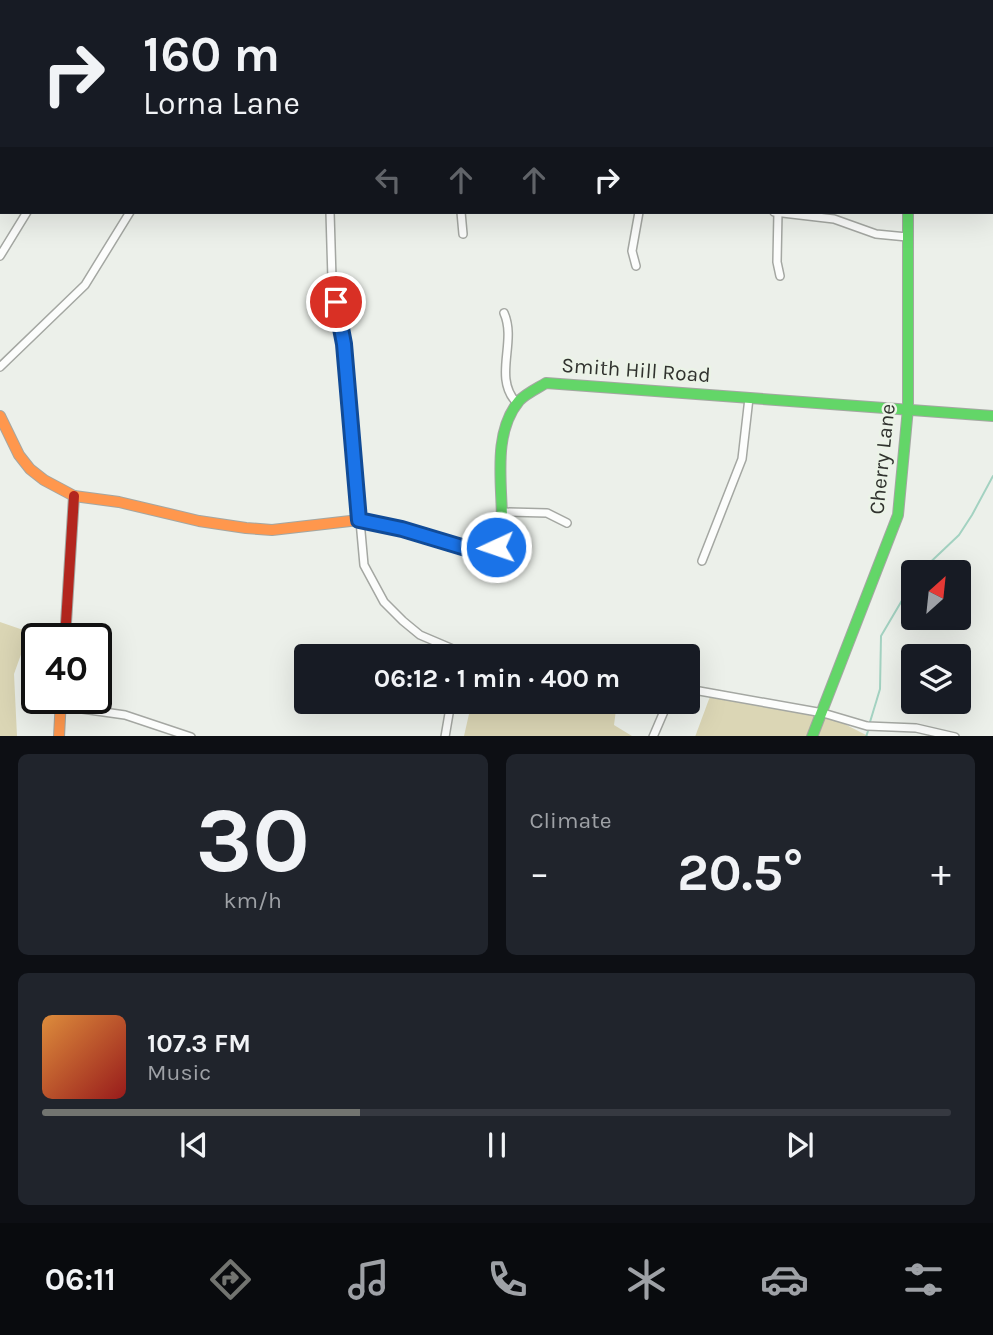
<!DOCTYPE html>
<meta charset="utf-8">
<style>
:root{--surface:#171b24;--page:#20242c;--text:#f1f3f6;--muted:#9ea1a6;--line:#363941;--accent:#727470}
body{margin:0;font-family:Karla,sans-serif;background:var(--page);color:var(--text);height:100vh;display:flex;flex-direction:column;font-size:26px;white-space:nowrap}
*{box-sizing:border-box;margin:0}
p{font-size:23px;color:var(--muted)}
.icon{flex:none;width:38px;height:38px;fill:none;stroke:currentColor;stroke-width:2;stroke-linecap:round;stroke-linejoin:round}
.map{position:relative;height:736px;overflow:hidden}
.drawer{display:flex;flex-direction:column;gap:18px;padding:18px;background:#0d0f14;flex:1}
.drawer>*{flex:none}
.hud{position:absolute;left:0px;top:0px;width:994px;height:214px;box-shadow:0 7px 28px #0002;background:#171b24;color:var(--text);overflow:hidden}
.needle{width:46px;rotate:27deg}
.fabs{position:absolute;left:901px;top:560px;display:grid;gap:14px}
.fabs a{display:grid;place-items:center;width:70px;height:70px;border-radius:7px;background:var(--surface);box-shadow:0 7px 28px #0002;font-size:35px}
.speed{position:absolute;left:21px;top:623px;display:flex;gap:14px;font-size:35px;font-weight:700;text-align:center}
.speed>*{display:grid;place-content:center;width:91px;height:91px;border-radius:50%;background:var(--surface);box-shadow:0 7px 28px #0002;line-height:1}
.speed .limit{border:4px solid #111;border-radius:10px;background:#fff;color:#111}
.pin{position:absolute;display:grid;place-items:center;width:60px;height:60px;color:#fff;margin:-30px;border:4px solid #fff;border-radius:50%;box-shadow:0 2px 7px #0007}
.me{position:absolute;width:77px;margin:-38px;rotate:267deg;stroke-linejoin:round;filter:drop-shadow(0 0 5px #0008)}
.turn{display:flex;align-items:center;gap:24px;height:147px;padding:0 28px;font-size:32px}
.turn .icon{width:91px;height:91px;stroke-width:2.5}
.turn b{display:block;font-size:49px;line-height:60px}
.lanes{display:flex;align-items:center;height:66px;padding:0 28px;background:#0003;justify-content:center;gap:35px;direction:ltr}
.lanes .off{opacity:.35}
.big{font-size:52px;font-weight:700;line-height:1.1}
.drawer .card{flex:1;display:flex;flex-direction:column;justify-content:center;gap:10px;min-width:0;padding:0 24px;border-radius:10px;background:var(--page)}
.drawer .dial{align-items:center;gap:0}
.dial b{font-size:91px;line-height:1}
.song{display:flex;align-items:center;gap:21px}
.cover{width:84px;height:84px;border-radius:10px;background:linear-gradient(135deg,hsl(30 70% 55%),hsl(0 70% 35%))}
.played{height:7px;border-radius:4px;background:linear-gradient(90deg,var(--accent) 35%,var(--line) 35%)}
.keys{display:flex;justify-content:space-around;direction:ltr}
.heat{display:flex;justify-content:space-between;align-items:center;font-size:38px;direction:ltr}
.drawer .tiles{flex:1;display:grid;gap:18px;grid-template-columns:1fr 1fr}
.card:last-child{grid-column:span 2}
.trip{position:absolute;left:294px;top:644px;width:406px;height:70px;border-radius:7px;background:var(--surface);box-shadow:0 7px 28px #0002;font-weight:700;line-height:70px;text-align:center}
.dock{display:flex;height:112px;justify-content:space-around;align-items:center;background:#090b0e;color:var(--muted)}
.dock .icon{width:49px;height:49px}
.dock .on{color:var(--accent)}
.dock b{font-size:32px;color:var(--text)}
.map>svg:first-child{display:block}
.forest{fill:#dbd6b5}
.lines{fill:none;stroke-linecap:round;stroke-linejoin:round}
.stream{stroke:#a3d2c1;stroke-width:2}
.street-casing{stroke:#a4a7a2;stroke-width:10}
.fast-casing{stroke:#a4a7a2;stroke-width:12}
.slow-casing{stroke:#a4a7a2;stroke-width:12}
.jam-casing{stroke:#a4a7a2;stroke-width:12}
.street{stroke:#fcfdfc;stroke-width:7}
.fast{stroke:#63d668;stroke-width:10}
.slow{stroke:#ff974d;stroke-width:10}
.jam{stroke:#b3261e;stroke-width:10}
.route-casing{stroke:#114b97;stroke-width:18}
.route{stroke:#1a73e8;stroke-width:12}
.labels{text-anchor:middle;stroke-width:5;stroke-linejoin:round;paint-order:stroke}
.street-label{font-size:21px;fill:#30322e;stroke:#ebf3e7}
</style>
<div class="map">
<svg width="993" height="737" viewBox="0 0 993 737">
<rect width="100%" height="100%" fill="#ecf0ea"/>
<g class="forest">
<path d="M0,622L29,632L14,674L17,736H0Z"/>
<path d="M712,691L823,713L868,736L695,737Z"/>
<path d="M491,702H540L547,711L578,710L583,702H617L614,725L632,736H464L469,714L492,707Z"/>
</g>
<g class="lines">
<g class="stream">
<path d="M920,572L959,535L972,515L993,476"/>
<path d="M870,722L880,689L881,636L914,580"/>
<path d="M866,737L869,728"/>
</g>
<g class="street-casing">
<g id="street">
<path d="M106,0L107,2"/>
<path d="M593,0L596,2"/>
<path d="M331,2V0"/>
<path d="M619,2L621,0"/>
<path d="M330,212L332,279L344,344L364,565L384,602L403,621L420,635L460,652L483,656"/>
<path d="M461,212L463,234"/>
<path d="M774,212L834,219L876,234L907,237"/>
<path d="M778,212L777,262L780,276"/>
<path d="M0,256L27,212"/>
<path d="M636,266L632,251L639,212"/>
<path d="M504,313C517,342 493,377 516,402"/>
<path d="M0,367L85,285L130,212"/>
<path d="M503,512L547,513L567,523"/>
<path d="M702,561L742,459L749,398"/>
<path d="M688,689L823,713L867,726L916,728L955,737"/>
<path d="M61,706L125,715L191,737"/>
<path d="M445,737L451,702"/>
<path d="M653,737L668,702"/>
</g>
</g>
<g class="fast-casing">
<g id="fast">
<path d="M499,537L502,528C503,487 491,435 519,401C525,394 538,388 546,383L993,416"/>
<path d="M812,737L898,515L908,408V212"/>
</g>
</g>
<g class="slow-casing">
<g id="slow">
<path d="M914,0V2"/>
<path d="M0,416L19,455L30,469L44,480L74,496L119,502L199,521L246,528L272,530L359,520L402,529L482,553L497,545L499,537"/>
<path d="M59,737L61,698"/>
</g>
</g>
<g class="jam-casing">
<path id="jam" d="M65,639L74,496"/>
</g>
<use href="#street" class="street"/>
<use href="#fast" class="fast"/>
<use href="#slow" class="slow"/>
<use href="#jam" class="jam"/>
</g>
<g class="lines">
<g class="route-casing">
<path id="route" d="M336,302L344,344L359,520L402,529L482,553L489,552L496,547"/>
</g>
<use href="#route" class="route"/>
</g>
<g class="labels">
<g class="street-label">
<text transform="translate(636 370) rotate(4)" y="7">Smith Hill Road</text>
<text transform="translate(882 459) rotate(-84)" y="7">Cherry Lane</text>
</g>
</g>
</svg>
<div class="fabs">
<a><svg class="needle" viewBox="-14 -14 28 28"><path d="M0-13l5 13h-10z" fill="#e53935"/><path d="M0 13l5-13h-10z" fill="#9ea1a6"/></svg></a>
<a><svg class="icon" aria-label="layers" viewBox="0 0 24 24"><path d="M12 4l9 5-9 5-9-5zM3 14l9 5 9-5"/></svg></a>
</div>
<div class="speed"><div class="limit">40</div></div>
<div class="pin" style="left:336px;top:302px;background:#d93025"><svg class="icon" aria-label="arrive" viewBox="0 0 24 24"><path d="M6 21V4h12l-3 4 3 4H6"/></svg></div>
<svg class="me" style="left:496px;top:547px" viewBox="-20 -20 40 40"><circle r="17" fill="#1a73e8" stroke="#fff" stroke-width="3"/><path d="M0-11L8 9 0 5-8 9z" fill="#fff"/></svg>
<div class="trip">06:12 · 1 min · 400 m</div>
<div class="hud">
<div class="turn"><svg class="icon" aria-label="right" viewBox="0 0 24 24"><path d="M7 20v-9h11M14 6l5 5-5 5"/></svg><div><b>160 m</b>Lorna Lane</div></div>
<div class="lanes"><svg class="icon off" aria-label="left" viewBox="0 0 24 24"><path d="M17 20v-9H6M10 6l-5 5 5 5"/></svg><svg class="icon off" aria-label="ahead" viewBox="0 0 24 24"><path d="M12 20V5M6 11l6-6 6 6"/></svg><svg class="icon off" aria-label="ahead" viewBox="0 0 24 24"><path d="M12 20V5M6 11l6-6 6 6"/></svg><svg class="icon" aria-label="right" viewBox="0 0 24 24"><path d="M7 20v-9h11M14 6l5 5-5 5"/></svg></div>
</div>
</div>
<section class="drawer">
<div class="tiles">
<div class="card dial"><b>30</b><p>km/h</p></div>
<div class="card"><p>Climate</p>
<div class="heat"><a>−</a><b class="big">20.5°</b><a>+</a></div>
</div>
<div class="card">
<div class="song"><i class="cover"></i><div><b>107.3 FM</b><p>Music</p></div></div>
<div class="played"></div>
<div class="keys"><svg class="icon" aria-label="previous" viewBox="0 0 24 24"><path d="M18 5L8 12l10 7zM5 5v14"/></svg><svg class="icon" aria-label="pause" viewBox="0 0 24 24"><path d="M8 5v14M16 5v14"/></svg><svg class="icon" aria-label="next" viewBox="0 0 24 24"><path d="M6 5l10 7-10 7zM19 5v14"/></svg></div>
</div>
</div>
</section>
<nav class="dock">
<b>06:11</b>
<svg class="icon on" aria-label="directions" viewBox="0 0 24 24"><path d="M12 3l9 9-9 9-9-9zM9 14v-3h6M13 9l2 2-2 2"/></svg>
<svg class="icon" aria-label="music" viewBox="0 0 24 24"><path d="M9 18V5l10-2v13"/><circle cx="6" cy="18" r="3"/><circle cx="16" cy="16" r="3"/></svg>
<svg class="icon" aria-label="phone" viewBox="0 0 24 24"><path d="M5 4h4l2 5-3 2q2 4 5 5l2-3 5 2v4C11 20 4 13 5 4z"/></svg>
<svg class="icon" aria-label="climate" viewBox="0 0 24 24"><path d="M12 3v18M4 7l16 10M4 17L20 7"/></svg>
<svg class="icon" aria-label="car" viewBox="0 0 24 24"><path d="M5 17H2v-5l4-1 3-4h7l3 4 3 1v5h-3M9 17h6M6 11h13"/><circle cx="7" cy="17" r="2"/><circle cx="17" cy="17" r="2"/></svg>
<svg class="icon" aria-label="filters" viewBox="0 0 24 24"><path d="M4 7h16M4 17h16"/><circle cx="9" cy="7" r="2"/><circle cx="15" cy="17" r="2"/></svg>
</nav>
